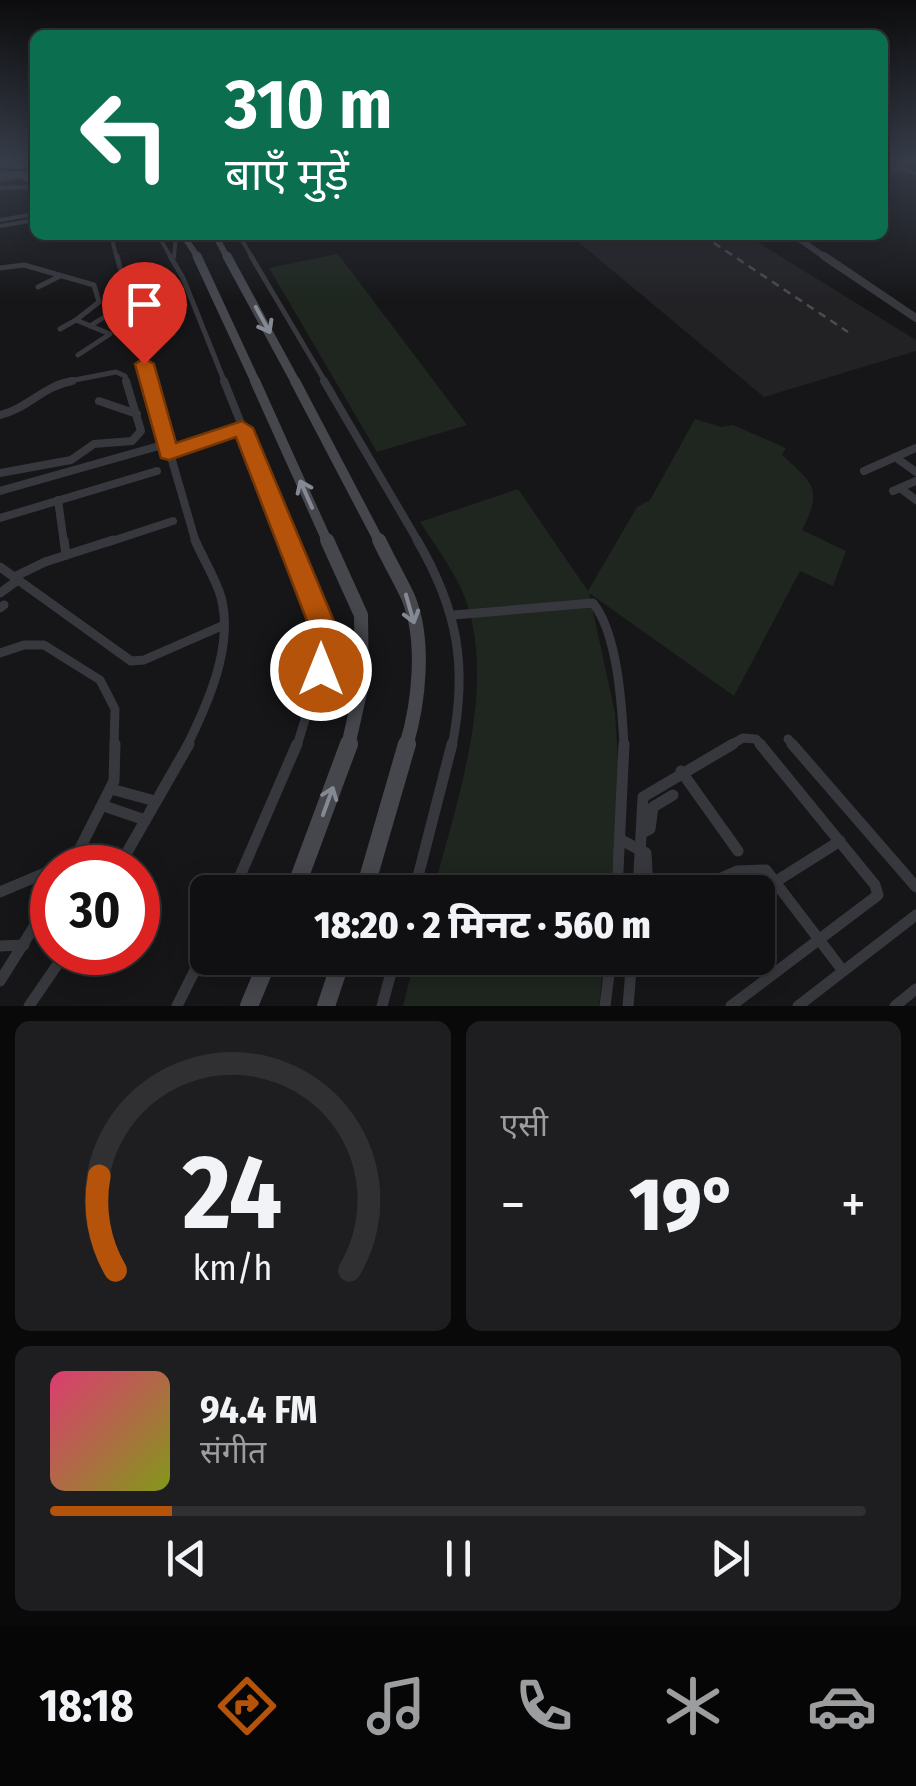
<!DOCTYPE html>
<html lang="hi">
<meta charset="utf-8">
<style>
:root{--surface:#101012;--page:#1e1e20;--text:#f1f3f6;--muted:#9c9d9f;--line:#303032;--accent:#b45309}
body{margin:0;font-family:"Fira Sans Condensed","Noto Sans Devanagari",sans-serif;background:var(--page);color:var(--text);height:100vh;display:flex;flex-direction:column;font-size:38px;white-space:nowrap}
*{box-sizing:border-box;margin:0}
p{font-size:32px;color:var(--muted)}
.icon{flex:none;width:55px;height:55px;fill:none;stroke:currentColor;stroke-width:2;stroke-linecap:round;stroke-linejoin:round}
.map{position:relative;height:1006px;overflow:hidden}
.side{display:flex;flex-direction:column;gap:15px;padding:15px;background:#09090a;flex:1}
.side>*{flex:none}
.guide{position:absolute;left:30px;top:30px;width:858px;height:210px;border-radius:15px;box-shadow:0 5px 25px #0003,0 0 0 2px var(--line);background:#0b6e4f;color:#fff;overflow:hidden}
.speed{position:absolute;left:30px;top:845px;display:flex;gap:20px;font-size:50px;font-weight:700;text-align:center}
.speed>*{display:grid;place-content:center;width:130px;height:130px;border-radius:50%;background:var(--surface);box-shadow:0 5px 25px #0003,0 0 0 2px var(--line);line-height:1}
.speed .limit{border:15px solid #d22;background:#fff;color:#111}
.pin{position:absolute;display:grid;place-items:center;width:85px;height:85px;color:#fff;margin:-102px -42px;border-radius:50% 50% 50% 0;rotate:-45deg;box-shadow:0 0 10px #0007}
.pin .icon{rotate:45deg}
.me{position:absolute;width:110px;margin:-55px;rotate:0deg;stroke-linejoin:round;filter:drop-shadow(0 0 8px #0008)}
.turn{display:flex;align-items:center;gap:35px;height:210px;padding:0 30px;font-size:45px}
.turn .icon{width:130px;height:130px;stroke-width:2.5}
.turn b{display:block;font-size:70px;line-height:85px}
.big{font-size:75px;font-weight:800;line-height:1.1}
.side .card{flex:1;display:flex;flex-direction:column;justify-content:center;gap:15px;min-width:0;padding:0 35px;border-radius:15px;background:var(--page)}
.side .dial{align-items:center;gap:0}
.dial svg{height:260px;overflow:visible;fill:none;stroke:var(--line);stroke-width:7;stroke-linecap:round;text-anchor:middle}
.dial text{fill:var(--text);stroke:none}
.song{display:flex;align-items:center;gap:30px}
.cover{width:120px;height:120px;border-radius:15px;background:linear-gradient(135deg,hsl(340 70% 55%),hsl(70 70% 35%))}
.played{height:10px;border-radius:5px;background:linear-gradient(90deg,var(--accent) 15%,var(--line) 15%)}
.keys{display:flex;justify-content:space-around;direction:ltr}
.heat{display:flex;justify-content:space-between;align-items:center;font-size:55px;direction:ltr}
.side .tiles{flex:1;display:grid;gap:15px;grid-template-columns:1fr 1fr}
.card:last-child{grid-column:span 2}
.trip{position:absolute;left:190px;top:875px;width:585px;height:100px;border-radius:15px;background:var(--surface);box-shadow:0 5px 25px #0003,0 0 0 2px var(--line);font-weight:800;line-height:100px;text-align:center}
.menu{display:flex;height:160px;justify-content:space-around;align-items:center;background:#060607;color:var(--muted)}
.menu .icon{width:70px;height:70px}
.menu .active{color:var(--accent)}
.menu b{font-size:45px;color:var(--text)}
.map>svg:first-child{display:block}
.built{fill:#222225}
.green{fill:#1e261f}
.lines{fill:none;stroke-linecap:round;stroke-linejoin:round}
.minor-far4{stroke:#37383d;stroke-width:4}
.minor-far3{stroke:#37383d;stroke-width:5}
.minor-far2{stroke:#37383d;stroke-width:8}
.minor-far1{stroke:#37383d;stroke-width:9}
.minor{stroke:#37383d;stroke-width:11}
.tertiary-far1{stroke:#37383d;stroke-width:6}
.tertiary{stroke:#37383d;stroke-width:8}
.secondary-far4{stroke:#45474d;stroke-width:6}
.secondary-far3{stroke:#45474d;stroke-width:9}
.secondary-far2{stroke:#45474d;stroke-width:10}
.secondary-far1{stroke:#45474d;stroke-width:14}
.secondary{stroke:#45474d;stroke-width:18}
.rail{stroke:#4a4c52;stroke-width:2.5;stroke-dasharray:8 6;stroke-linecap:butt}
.oneway{stroke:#858993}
.route{fill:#b45309;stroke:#753606;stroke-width:2.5}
</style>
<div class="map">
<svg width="916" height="1006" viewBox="0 0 916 1006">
<rect width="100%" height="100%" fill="#161618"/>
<path class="built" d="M570,235H746L916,340V351L764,397Z"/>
<g class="green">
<path d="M337,254H338L467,425L377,452L269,268Z"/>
<path d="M695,419L721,427L733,425L786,448L782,455C814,484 823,489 802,530L846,551L833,586L800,571L734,696L589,593L615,713L620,792L610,892H433C455,807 494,699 469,610C461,580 437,548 420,522L518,489L588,591L637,507L650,500Z"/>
<path d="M415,958H604L599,1006H403Z"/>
</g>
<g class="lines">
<g class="minor-far4">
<path d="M900,168L916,173"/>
<path d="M882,173L916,162"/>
<path d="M0,188L35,187"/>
<path d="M0,220L35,214"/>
<path d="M0,226L35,220"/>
<path d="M111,235L117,259"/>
<path d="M158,235L172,259"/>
<path d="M239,235L253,259"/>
<path d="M174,257L176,235"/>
</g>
<g class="minor-far3">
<path d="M117,256L150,383"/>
<path d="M170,256L183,278L225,383"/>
<path d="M251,256L326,383"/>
<path d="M0,268L24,265L94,285L99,302L76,320L110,334L78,355"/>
<path d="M38,287L60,276"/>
<path d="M90,326L128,302"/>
<path d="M60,329L76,320"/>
<path d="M59,383L116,372L125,376L127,383"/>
</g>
<g class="minor-far2">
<path d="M149,381L196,543"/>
<path d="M224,381L289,543"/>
<path d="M324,381L419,543"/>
<path d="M99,401L137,414"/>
<path d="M0,415C27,409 43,386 72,381"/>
<path d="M169,453L242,428"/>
<path d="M895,457L916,472"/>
<path d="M864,471L916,448"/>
<path d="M0,473L71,460L94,444L132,441L141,431L126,381"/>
<path d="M900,488L916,500"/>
<path d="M0,491L166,444"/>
<path d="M893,491L916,481"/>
<path d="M58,500L64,543"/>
<path d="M0,518L157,471"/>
<path d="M106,543L173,521"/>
</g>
<g class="minor-far1">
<path d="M64,540L66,555"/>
<path d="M288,540L322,626L312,696L297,746"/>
<path d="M417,540C458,610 468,667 452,746"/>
<path d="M0,567L131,661L144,660L224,625"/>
<path d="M14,577L45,562L113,540"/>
<path d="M0,593L18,580"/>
<path d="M0,608L4,605"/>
<path d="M454,615L593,603C618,634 622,707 624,746"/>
<path d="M0,653L24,645H44L100,680L115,709L114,746"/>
<path d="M788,739L794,746"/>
<path d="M187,746C208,703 234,646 221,597C215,577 203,559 195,540"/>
<path d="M729,746L743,738L756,739L762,746"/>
</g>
<g class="minor">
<path d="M792,744L916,887"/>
<path d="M681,771L738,851"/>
<path d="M111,789L155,801"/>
<path d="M104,806L145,820"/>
<path d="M642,833L650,829L653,807L673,795"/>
<path d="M623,841L646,853L648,892"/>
<path d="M70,868L114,781L115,744"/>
<path d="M118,868L189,744"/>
<path d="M775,882L840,841"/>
<path d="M0,892L52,870"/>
<path d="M233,892L297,744"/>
<path d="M414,892L452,744"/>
<path d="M617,892L624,744"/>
<path d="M638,892L643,797L733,744"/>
<path d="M690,892L737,871L766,870L843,971"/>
<path d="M0,946L24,945"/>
<path d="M0,981L52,898"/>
<path d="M29,1006L66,952"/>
<path d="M177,1006L208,944"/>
<path d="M382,1006L395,958"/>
<path d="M605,1006L611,958"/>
<path d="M628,1006L632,958"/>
<path d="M731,1006L878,895L875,885L760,744"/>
<path d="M798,1006L916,915"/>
<path d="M895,1006L916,989"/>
</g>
<g class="tertiary-far1">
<path d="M0,179L24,175"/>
<path d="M793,235L828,259"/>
</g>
<path class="tertiary" d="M824,256L916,318"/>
<g class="secondary-far4">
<path d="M0,165L35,166"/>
<path d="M35,169L24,177L35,183"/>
<path d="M0,174H26"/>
<path d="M183,235L199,259"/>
<path d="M215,235L228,259"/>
</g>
<g class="secondary-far3">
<path d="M197,256L256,383"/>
<path d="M227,256L296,383"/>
</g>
<g class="secondary-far2">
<path d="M255,381L328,543"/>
<path d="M295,381L380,543"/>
</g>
<g class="secondary-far1">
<path d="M327,540L361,615L362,684L348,746"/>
<path d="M379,540C388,559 399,578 408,597C426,640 419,703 406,746"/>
</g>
<g class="secondary">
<path d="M294,892L349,744"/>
<path d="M364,892L407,744"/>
<path d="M249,1006L269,958"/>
<path d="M326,1006L342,958"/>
</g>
<g class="rail">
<path d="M0,175L35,170"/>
<path d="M702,235L848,332"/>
</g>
</g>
<defs><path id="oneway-shaft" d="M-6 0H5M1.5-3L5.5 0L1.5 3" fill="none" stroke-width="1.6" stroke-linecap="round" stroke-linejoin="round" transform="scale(2.5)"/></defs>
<g class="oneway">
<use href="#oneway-shaft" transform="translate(263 320) rotate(61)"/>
<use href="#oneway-shaft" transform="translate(306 494) rotate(-114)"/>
<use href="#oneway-shaft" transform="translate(410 609) rotate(74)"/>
<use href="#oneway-shaft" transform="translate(328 801) rotate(-70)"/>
</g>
<linearGradient id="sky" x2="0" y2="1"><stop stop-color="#0c0c0d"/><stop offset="0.53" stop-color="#363c48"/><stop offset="1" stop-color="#363c48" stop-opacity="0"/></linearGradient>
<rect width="916" height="301" fill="url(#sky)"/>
<path class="route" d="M144,358L154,364L176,443L242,421L253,428L336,626L335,670L331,679L321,683L311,679L307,670L309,626L236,437L169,460L161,458L135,364Z"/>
</svg>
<div class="speed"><div class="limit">30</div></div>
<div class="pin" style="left:144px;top:364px;background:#d93025"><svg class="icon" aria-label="arrive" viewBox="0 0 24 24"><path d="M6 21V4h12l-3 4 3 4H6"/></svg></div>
<svg class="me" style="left:321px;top:670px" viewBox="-20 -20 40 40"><circle r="17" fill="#b45309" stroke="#fff" stroke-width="3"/><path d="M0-11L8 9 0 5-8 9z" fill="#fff"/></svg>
<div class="trip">18:20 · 2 मिनट · 560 m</div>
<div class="guide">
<div class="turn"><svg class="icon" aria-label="left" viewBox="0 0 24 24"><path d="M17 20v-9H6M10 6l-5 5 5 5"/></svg><div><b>310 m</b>बाएँ मुड़ें</div></div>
</div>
</div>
<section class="side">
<div class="tiles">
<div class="card dial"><svg viewBox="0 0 100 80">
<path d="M14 69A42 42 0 1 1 86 69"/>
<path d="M14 69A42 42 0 0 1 9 40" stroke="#b45309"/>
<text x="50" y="56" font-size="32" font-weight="700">24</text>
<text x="50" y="72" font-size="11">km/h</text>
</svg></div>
<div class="card"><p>एसी</p>
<div class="heat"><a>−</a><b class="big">19°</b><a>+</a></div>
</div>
<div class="card">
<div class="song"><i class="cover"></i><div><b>94.4 FM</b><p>संगीत</p></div></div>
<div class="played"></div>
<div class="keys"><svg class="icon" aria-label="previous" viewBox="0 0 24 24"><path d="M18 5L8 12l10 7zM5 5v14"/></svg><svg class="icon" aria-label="pause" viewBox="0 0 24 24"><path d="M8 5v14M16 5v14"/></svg><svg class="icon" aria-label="next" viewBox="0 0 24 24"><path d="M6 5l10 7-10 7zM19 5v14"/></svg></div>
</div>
</div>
</section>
<nav class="menu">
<b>18:18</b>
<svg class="icon active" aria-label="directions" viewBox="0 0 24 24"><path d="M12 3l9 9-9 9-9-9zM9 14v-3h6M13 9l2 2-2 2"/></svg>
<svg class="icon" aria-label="music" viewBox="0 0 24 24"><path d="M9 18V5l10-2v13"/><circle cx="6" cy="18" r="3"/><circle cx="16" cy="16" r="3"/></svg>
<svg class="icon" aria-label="phone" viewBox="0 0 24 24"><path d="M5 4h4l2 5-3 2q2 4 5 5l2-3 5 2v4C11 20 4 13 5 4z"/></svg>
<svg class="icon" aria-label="climate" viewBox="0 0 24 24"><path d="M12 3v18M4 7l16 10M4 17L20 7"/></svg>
<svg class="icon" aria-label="car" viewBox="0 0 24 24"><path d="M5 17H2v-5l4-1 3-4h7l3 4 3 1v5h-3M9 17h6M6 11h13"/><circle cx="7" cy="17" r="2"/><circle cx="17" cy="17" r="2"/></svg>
</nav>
